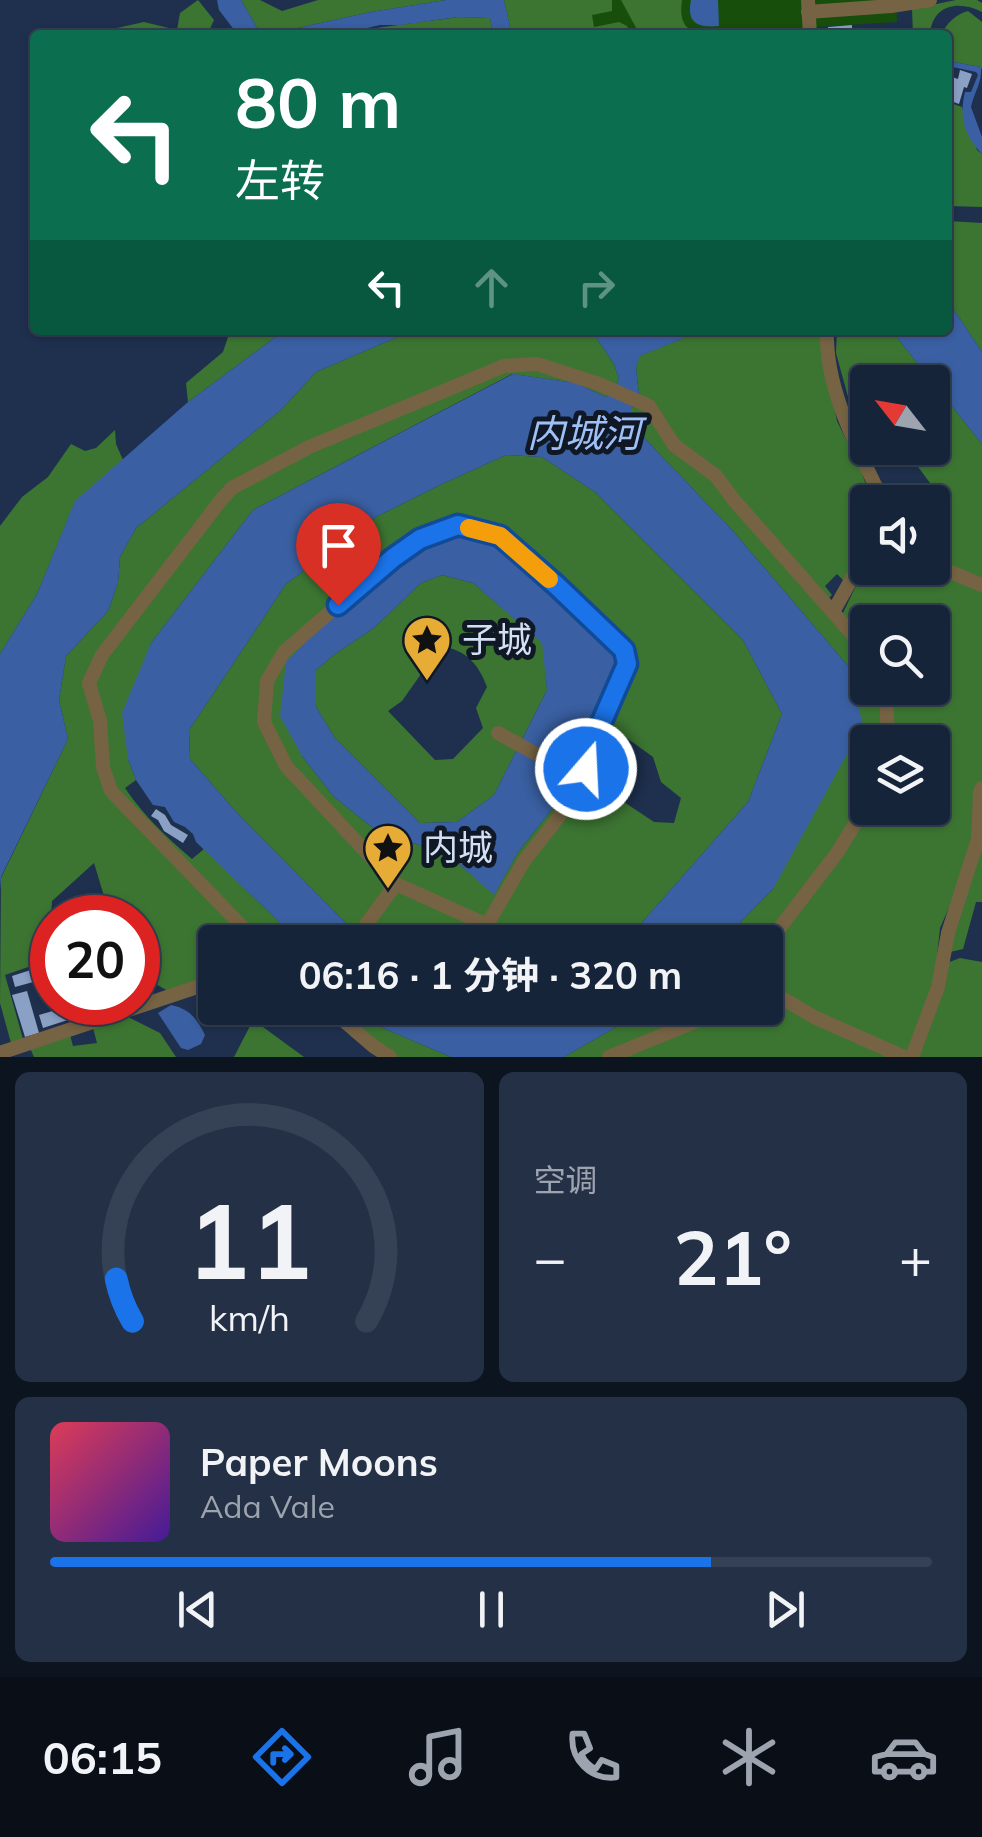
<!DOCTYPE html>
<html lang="zh">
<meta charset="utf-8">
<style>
:root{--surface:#16243a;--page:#233045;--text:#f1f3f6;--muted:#9ea4af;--line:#354154;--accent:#1a73e8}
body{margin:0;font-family:Mulish,"Noto Sans SC",sans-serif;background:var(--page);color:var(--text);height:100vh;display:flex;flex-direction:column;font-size:38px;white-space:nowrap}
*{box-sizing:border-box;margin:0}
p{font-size:32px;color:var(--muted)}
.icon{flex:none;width:55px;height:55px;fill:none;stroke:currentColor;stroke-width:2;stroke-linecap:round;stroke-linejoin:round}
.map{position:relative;height:1057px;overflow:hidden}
.details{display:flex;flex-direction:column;gap:15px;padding:15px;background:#0c1420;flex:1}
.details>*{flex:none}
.top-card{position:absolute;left:30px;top:30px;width:922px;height:305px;border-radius:10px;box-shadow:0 2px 8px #0004,0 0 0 2px var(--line);background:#0b6e4f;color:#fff;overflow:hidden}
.needle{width:65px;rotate:301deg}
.fabs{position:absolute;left:850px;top:365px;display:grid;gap:20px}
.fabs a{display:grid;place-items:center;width:100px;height:100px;border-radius:10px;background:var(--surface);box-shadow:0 2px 8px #0004,0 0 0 2px var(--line);font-size:50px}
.speed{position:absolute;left:30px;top:895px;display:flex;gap:20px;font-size:50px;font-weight:700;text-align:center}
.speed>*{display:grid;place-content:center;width:130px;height:130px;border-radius:50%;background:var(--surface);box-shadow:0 2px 8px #0004,0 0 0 2px var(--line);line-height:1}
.speed .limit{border:15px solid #d22;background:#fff;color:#111}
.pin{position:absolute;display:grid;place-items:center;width:85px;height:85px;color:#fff;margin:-102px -42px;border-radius:50% 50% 50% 0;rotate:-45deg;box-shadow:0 0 10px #0007}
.pin .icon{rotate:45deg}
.me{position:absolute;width:110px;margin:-55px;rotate:19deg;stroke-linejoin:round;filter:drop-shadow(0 0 8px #0008)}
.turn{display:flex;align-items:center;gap:35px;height:210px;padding:0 40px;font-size:45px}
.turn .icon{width:130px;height:130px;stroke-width:2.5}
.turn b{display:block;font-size:70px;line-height:85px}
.lanes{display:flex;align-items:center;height:95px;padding:0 40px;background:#0003;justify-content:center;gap:50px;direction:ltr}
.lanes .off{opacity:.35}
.big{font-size:75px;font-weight:700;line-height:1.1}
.details .widget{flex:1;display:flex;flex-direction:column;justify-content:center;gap:15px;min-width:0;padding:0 35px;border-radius:15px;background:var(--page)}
.details .dial{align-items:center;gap:0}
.dial svg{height:260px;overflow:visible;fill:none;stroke:var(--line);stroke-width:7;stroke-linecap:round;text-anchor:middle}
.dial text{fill:var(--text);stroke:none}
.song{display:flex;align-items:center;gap:30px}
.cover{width:120px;height:120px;border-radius:15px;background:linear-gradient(135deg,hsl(350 70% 55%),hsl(260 70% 35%))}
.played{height:10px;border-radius:5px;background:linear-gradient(90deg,var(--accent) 75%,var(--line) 75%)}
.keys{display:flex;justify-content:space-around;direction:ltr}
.heat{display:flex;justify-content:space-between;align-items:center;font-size:55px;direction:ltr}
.details .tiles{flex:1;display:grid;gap:15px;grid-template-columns:1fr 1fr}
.widget:last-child{grid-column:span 2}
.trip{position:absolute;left:198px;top:925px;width:585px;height:100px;border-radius:10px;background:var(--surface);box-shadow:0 2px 8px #0004,0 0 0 2px var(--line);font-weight:700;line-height:100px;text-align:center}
.menu{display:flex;height:160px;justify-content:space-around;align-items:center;background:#090e17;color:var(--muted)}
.menu .icon{width:70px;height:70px}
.menu .on{color:var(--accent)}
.menu b{font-size:45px;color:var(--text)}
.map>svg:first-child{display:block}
.green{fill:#174e0b}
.forest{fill:#3c7532;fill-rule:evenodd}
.water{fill:#3a60a3;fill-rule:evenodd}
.building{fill:#8aa0c5}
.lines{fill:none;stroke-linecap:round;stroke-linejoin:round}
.minor{stroke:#766343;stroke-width:14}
.route-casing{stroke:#114b97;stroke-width:25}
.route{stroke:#1a73e8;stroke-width:18}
.slow{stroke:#f59e0b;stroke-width:18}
.labels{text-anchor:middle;stroke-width:10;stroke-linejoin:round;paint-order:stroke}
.poi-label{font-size:35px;fill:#d3dff2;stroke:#101826;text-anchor:start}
.water-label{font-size:38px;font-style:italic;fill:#9ec0f7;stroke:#101826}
</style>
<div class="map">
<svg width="982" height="1057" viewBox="0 0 982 1057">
<rect width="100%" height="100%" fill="#1e304e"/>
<path class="green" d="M504,0H896L897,22L689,35H512Z"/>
<g class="forest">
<path d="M198,0L214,20L208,33L214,35H111L117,28L144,22L177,30L180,13Z"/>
<path d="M241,0H260L282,11L318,0H446L371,12L270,34L259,31Z"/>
<path d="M504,0H612V11L592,15L594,27L619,22L627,26L631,35H512Z"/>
<path d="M621,0H682C677,36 698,34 726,32V35H640Z"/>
<path d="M956,0H977L982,3V12C959,0 932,4 930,35H913L912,9Z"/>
<path d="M968,11L982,22V70L981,67L948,61V35H941C946,24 956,14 968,11Z"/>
<path d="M458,17L490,18L493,35H338C378,26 418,23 458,17Z"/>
<path d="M948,102L962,107L977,150L982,154V207L948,206Z"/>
<path d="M948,221L982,223V352L948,301Z"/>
<path d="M239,330H285L188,402L186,383L223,352L228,337Z"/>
<path d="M414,330H591L614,364L619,379L612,393L606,397L576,383L512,374L253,510L151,643L128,759L136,780L125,788C144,816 166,837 192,859L204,849L300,942H268L259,934L251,942H215V975L168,991L152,982V973L140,964L138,918L96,917L104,896L94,863L52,901L50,931L34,965L5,975L23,1039L11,1043L0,1003L1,878L68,739L59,700L66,656L108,611L118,583L120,557L136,528L281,410L316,372Z"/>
<path d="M703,330H823V358L837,421L860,468L872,502H868L867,528L855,562L845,582L837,574L825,586L832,595L822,604L867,656L868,688H883V742H868L867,791L861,806L837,848L765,942H721L773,889L848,666L733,531L632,425V408L639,395L636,367L639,356Z"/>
<path d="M837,330H891L982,444V579L947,566L933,547L932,502L939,495L904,448H932V382H868L867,428L858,433L836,353Z"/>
<path d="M115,430L116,444L123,460L75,502L37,594L0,654V526L22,497L48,477L71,444L85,451L96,448Z"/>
<path d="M506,455L542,457L595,492L743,640L782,714L748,802L630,936L620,942H370L350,927L238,814L190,759L189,730L286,584L376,517L440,485ZM500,544L550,593L594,627L608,697L580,758L600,754L608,731L624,736L653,757L661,782L681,798L674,823L654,822L615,796L588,786L561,798L518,852L494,894L459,864L428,848L377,831L334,797L302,756L318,629Z"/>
<path d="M933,560L982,591V781L975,792L973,841L958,887L940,928L935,975L908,1054L821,1017L765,983V958L842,852L869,808H932V742H892L888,688H932V622H868L867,643L842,615L867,563L868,568H932Z"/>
<path d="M442,575L473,583L543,643L547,690L494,795L457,822L420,823L334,737L315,705V671L335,654L374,628L421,583ZM435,646C463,647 478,662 487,687L476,708L483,728L453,759L435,760L388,711L402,701L421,674Z"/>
<path d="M982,806V902H976L963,949L950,952Z"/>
<path d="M960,958L982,962V1057H914L947,963Z"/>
<path d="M765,995L892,1057H623L711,1021L727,1008L734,1011L738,1008H765Z"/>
<path d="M336,1008H364L383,1028L451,1057H397L374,1044Z"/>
<path d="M649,1008H714L704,1015L602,1057H564Z"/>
<path d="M128,1017L160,1033L176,1057H34L30,1048L70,1035L73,1046L97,1043L93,1028Z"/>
<path d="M251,1024L263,1027L304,1057H234Z"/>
</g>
<g class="water">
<path d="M217,0H241L259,31L270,34L371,12L446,0H504L512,35H493L490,18L458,17L400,25H380L338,35H235V31L219,10Z"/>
<path d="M691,0H718L719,26C699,28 686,24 691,0Z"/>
<path d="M948,61L981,67C982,84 974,92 971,107L982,137V154C964,135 959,117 965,92H971L978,75L976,72L948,66Z"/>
<path d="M948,301L982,352V444L891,330H948Z"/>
<path d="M285,330H414L316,372L281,410L136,528L120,557L118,583L108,611L66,656L59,700L68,739L1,877L0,891V654L37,594L75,501L188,402Z"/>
<path d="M591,330H703L640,356L636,367L639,396L632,408V425L733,531L848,666L863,725L773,889L721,942H620L630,936L748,802L782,714L743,640L595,492L542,457L506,455L440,485L376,517L286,584L189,730L190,759L238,814L350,927L370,942H300L196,842L193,834L185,827L174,822L165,807L153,805L136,780L128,759L122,713L151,643L253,510L513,374L576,383L606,397L612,393L619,379L614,364Z"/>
<path d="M451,534L500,544L550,593L594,627L617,656L608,697L561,798L518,852L494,895L459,864L428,848L377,831L334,797L302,756L280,716L286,662L318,629L412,549ZM442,575L473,583L542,643L547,690L494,795L457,822L420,823L334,737L315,705V671L335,654L374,628L421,583Z"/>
<path d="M171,1005C190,1009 197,1019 205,1035L201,1044L188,1050L181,1048L158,1013Z"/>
<path d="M364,1008H489L502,1010L508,1008H649L564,1057H451L383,1028Z"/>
</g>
<g class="building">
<path d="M852,25V35H828V27Z"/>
<path d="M960,70L972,74L967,88L964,87L959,104L948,100V91L952,77L958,79Z"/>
<path d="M156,809L165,815L171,825L188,835L183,843L164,831L158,820L151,816Z"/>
<path d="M34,969L37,981L15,987L12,976Z"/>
<path d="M27,991L39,1033L25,1037L12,995Z"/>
<path d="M76,1004L80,1016L43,1028L39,1015Z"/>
</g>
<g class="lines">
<g class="minor">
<path d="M808,0L810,35"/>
<path d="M808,12L891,6L930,0"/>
<path d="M827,330C825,386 854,442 878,491V502"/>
<path d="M458,525L501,536L557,585L624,650L627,664L592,744L586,769L558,818L524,861L487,925L396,884L286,766L264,722L267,681L284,652L393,557L420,539Z"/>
<path d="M932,552L948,571L982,585"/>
<path d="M833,612L865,555L868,547"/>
<path d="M886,688L888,742"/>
<path d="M498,733L580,778"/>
<path d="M257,942L111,791L103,767L100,721L89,683L102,655L221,500L232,488L309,447L504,366L537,364L599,384L649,406L674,445L716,476L733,499L868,652"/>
<path d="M346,942L362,930L396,884"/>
<path d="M765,947L837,853L868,803"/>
<path d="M765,988L814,1017L904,1057"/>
<path d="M329,1008L373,1046L390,1057"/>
<path d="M0,1053L215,981"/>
<path d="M609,1057L704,1018L719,1008"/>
<path d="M912,1057L938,987L948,933L978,839L980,792L982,788"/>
</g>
</g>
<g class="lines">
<g class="route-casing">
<path id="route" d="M338,605L393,558L420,539L458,525L500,536L556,585L624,650L627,664L592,744L586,769"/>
</g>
<use href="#route" class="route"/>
<path class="slow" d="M469,528L500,536L549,579"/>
</g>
<defs>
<g id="sight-pin" transform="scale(2.5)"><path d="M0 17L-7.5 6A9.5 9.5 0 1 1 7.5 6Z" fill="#e6ac36" stroke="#101826"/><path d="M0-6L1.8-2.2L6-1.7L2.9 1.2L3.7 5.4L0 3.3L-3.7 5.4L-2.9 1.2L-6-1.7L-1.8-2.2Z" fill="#111"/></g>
</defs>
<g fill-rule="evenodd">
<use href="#sight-pin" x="427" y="640"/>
<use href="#sight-pin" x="388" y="848"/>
</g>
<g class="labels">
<g class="poi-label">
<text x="462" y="652">子城</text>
<text x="423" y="860">内城</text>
</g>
<g class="water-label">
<text x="584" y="447">内城河</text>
</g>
</g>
</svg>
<div class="fabs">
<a><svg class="needle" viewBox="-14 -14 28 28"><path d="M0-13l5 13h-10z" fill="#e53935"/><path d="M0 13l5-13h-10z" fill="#9ea4af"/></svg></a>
<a><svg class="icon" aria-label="sound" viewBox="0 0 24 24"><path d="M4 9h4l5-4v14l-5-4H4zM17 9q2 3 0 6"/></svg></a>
<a><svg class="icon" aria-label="search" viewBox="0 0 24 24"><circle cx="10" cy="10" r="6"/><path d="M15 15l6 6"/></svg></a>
<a><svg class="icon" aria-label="layers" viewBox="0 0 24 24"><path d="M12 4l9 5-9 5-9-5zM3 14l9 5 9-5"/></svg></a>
</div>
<div class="speed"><div class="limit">20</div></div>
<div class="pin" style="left:338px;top:605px;background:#d93025"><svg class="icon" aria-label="arrive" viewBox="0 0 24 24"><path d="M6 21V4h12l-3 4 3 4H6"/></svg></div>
<svg class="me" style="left:586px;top:769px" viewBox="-20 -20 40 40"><circle r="17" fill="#1a73e8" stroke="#fff" stroke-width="3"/><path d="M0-11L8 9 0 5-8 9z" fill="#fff"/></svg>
<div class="trip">06:16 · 1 分钟 · 320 m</div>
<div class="top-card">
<div class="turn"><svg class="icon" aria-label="left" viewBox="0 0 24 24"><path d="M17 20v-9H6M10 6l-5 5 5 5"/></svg><div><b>80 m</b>左转</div></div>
<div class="lanes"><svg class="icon" aria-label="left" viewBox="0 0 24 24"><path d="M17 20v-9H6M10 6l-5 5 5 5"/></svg><svg class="icon off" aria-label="ahead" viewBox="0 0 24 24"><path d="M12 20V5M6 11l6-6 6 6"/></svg><svg class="icon off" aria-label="right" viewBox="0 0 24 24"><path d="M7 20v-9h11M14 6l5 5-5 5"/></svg></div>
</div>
</div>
<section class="details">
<div class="tiles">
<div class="widget dial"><svg viewBox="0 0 100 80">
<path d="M14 69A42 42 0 1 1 86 69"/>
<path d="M14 69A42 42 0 0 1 9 56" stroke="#1a73e8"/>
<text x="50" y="56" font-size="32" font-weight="700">11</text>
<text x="50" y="72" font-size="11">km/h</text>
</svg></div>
<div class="widget"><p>空调</p>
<div class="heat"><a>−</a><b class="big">21°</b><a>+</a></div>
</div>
<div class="widget">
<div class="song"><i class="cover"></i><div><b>Paper Moons</b><p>Ada Vale</p></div></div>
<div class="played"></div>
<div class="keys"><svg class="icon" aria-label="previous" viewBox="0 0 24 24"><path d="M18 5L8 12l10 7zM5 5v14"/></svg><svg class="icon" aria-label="pause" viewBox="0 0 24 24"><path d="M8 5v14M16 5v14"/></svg><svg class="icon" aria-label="next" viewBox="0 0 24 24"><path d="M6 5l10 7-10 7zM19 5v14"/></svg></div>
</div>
</div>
</section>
<nav class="menu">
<b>06:15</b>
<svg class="icon on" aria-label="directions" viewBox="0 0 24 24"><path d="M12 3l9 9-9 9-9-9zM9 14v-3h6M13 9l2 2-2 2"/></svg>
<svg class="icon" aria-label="music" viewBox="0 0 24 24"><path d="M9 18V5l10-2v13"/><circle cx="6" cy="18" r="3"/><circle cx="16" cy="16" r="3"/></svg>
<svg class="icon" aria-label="phone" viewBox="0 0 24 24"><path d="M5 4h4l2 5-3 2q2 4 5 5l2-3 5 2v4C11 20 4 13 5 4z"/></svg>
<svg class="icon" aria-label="climate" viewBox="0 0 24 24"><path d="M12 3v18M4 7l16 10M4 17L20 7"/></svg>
<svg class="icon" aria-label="car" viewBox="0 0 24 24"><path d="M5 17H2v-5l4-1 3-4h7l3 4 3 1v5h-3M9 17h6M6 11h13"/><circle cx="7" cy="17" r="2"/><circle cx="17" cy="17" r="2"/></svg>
</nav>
